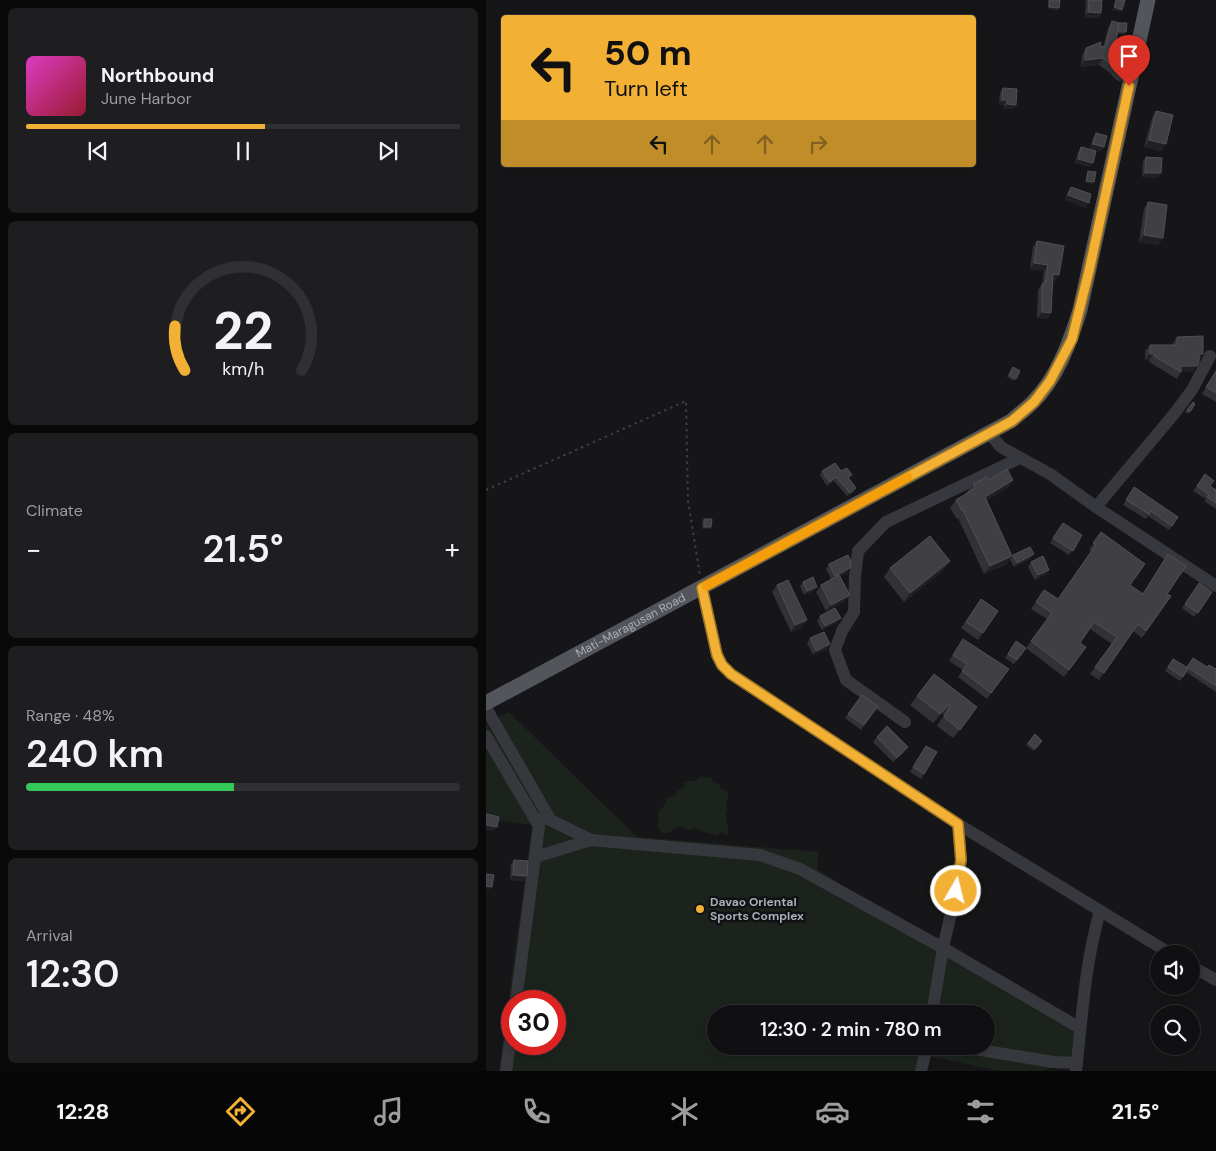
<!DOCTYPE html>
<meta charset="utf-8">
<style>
:root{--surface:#101012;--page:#1e1e20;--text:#f1f3f6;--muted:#9c9d9f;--line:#303032;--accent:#f2b134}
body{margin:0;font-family:"DM Sans",sans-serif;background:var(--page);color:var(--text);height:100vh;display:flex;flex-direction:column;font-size:19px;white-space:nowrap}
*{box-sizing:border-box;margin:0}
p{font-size:16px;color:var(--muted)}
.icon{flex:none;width:28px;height:28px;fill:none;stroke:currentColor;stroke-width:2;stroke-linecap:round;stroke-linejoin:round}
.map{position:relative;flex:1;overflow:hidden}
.panel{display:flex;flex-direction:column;gap:8px;padding:8px;background:#09090a;width:486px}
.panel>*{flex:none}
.top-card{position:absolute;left:15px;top:15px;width:475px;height:152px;border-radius:5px;box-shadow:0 2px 12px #0003,0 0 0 1px var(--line);background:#f2b134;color:#111;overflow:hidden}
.tools{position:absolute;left:664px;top:945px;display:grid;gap:10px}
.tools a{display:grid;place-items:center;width:50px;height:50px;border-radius:50%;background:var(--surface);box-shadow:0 2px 12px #0003,0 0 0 1px var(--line);font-size:25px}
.speed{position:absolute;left:15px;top:990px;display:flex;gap:10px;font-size:25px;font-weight:700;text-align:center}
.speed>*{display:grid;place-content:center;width:65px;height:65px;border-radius:50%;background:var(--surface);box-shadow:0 2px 12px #0003,0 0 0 1px var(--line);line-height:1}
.speed .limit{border:8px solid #d22;background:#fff;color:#111}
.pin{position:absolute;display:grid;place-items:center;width:42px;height:42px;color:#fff;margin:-51px -21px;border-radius:50% 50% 50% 0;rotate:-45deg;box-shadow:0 0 5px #0007}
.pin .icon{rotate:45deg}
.me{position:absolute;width:55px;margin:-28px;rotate:8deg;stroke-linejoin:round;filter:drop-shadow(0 0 4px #0008)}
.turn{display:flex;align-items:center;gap:18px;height:105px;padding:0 20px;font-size:22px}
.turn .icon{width:65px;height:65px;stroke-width:2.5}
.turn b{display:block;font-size:35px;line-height:42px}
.lanes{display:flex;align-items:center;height:48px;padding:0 20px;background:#0003;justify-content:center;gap:25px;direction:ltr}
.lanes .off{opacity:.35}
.big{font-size:38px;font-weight:600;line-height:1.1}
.panel .tile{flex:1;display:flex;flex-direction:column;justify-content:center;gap:8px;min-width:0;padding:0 18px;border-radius:8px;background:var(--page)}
.panel .dial{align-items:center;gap:0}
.dial svg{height:130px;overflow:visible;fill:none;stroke:var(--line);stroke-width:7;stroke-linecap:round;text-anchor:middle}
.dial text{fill:var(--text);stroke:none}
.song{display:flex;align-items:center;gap:15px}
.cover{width:60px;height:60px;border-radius:8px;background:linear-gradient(135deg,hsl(310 70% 55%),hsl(350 70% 35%))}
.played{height:5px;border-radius:2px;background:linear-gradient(90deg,var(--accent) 55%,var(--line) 55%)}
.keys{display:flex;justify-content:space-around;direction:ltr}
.heat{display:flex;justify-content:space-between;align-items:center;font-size:28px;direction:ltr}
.charge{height:8px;border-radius:4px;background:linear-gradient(90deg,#34c759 48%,var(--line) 0)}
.trip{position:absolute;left:221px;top:1005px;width:288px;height:50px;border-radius:25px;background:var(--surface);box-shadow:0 2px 12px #0003,0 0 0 1px var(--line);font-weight:600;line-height:50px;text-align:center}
.dock{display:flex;height:80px;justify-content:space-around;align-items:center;background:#060607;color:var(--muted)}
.dock .icon{width:35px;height:35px}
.dock .on{color:var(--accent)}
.dock b{font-size:22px;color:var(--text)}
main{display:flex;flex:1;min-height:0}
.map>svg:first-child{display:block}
.green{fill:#1c231d;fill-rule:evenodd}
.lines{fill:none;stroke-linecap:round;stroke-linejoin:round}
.path{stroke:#3d3f44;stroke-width:2;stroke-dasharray:2.5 4;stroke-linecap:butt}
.minor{stroke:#37383d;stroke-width:12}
.major{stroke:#53555c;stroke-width:15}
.wall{fill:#323236}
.shaded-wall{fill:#212124}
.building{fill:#3f3f44;stroke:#4f5156}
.route-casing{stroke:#9d7322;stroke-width:12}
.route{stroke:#f2b134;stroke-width:9}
.slow{stroke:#f59e0b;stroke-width:9}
.poi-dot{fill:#f2b134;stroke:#111113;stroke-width:2}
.labels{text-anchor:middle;stroke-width:5;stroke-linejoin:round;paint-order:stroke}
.street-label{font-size:12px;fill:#a8adb8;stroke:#111113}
.poi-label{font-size:12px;font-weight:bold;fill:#a8adb8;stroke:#111113;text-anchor:start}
</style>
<main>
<section class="panel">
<div class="tile">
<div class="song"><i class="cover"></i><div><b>Northbound</b><p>June Harbor</p></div></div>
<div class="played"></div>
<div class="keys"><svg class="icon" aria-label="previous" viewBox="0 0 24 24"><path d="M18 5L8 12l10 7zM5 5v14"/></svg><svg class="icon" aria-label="pause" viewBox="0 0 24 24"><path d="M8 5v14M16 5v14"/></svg><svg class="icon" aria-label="next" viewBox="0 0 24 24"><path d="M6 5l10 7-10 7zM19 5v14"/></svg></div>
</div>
<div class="tile dial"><svg viewBox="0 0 100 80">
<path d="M14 69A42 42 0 1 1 86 69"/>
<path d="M14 69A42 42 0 0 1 8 42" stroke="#f2b134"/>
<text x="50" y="56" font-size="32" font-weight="700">22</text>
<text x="50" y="72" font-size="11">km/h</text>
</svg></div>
<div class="tile"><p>Climate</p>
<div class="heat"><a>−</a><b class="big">21.5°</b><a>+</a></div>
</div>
<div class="tile"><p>Range · 48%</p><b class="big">240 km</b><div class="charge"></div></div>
<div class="tile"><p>Arrival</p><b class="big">12:30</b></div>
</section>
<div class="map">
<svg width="730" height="1071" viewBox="0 0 730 1071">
<rect width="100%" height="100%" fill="#161618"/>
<g class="green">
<path d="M23,712L151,837L333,852L331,869L457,948L594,1028L591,1063H577L557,1071H514L442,1056L439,1071H13L46,825L0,819V723ZM26,1001H69V1044H26ZM230,1014H500V1046H230Z"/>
<path d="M215,776L226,778L227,782L234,785V788L239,790L243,795L240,802L242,809L240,810C239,818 243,825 242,834L241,835L235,832L230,836C223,832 217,833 209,828L203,830L193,826L183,833H176L171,826L173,817L172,813L180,803L181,798L190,795L191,791L199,787L198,784L199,781H209Z"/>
</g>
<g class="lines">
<path class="path" d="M0,490L200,401L202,501L214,575"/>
<g class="minor">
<path d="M503,433L515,447L564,474L610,507L730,586"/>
<path d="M610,507L688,414L706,390L724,356"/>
<path d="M216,588L231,655L236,665L245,674L472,824L685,954"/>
<path d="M0,708L64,819"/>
<path d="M419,722L360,680L349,650L356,631L368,612L369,577L372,551L400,522L534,458"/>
<path d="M0,736L53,826"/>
<path d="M49,857L105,840L274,855L314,869L457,948L594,1028"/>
<path d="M705,966L730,980"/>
<path d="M30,1001L54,819L58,817L105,840"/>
<path d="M446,1014L457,948L470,891L475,860L472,824"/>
<path d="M470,1046L567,1062L591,1063"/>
<path d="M20,1071L26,1028"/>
<path d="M435,1071L441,1046"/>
<path d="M590,1071C596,1017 599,963 614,911"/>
</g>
<path class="major" id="s1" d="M0,703L525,421C532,415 540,409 546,403C571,379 584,342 594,310L662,0"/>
</g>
<g class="wall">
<path d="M562,0H574L573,8L572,10L562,9Z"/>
<path d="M600,0H616L615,13L612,18L599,17Z"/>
<path d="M626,21L639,35L631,34L630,42L639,76L634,82L629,79L624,73L613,65L595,67L596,55L600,48L617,47L622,28Z"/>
<path d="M517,88L527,109H518V105L513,104L514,92Z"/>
<path d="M670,111L680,144L675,151L658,147L666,118Z"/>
<path d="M610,133L618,147L615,151L604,148L607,138Z"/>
<path d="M595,147L604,167L589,163L592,152Z"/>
<path d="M660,157L672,178L656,177L657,161Z"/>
<path d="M585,187L600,208L579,200L582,191Z"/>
<path d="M662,202L677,238L672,245L653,242L658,209Z"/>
<path d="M551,241L569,281H567L565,313L561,319L551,318L552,290L556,284L558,271L544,269L547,247Z"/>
<path d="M691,337L717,354L706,372H695L691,379L663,362V360H659V351L664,345H686Z"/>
<path d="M527,367L534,371L528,381L521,377Z"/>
<path d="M730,370V402L716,394Z"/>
<path d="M707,402L709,404L702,414L699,412Z"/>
<path d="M336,471H355L363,478L368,492L361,496L348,481L341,486L334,475Z"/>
<path d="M719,474L724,486L730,490V509L718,501L720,499L707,491Z"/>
<path d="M503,480H527L521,488L500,501L521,564L498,574L472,518L471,519L464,508L470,500L482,493L481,492L487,484Z"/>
<path d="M648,487L692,517L683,530L662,516L660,519L637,505Z"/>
<path d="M218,519L225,527L224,529H216L217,521Z"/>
<path d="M577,523L596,535L583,555L564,543Z"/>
<path d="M615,532L644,585L657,594L682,554L681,594L685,596L656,638L647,631L613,680L604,674L626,644L604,629L594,643L600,647L578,677L540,648L561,619L545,609L558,590L572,599L605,551L603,550Z"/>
<path d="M527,555L544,559L528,567L524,560Z"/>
<path d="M545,562L563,570L560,574L549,580L542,567Z"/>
<path d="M343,564L361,573L354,576L364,595L359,601L340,611L330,592L335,585L345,579L340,569Z"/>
<path d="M404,568L458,570L418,602L398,577Z"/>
<path d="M317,582L328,591L318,595L314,586Z"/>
<path d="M713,583L726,592L708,617L696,608Z"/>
<path d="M291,585L316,627L305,632L286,592Z"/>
<path d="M495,599L512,611L492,640L475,628Z"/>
<path d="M334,616L352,622L336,630L331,621Z"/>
<path d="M324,638L341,649L327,655L321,643Z"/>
<path d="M477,639L523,669L501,699L472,677L477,670L463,661Z"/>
<path d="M530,641L540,648L528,664L519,658Z"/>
<path d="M687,659L701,667H721L730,669V692L700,672L694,681L679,671Z"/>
<path d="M448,674L485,716L467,738L451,726L458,715L456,714L447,723L424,705Z"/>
<path d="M376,695L392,706L375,730L359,718Z"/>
<path d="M549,734L556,741L548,751L540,745Z"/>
<path d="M391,737L419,751L407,762L387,742Z"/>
<path d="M437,750L438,774L435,779L424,772Z"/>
<path d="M28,860L41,876L38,881L24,880L25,864Z"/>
</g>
<g class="shaded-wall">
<path d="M563,7L573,8L572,10L562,9Z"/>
<path d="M628,7L636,10L635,12L626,10Z"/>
<path d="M602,12L615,13L612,18L599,17Z"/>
<path d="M632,32H640L639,35L630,34Z"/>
<path d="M617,58L613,65L595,67L599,60Z"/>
<path d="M516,100H521L518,105L513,104Z"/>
<path d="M521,104L530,105L527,109H518Z"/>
<path d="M663,140L680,144L675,151L658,147Z"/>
<path d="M607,144L618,147L615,151L604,148Z"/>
<path d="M592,159L607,163L604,167L589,163Z"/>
<path d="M659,173H675L672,178L656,177Z"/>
<path d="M600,181L608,182L607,185L599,183Z"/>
<path d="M582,195L603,203L600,208L579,200Z"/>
<path d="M658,235L677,238L672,245L653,242Z"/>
<path d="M548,263L562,265L558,271L544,269Z"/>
<path d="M567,274L573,275L569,281L563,280Z"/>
<path d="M556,312L565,313L561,319L551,318Z"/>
<path d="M664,354H668L663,360H659Z"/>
<path d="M713,354H717L712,360Z"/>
<path d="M695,366H711L706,372H695Z"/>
<path d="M350,477L348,481L341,486L344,482Z"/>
<path d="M527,480L521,488L493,505L499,497Z"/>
<path d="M370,488L368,492L361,496L364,493Z"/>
<path d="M218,527H225L224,529H216Z"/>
<path d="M548,554L544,559L528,567L531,563Z"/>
<path d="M526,556L521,564L498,574L504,566Z"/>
<path d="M464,561L458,570L418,602L424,593Z"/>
<path d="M364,568L361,573L346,580L349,576Z"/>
<path d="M563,570L560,574L549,580L552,575Z"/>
<path d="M331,587L328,591L318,595L321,591Z"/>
<path d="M364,595L359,601L340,611L345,605Z"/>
<path d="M355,618L352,622L336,630L339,626Z"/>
<path d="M321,620L316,627L305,632L309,625Z"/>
<path d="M344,644L341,649L327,655L330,651Z"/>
<path d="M463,705L456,714L447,723L454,714Z"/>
<path d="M0,825L11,827L8,831L0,830Z"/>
<path d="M27,875L41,876L38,881L24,880Z"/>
<path d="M0,886L6,887L4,889H0Z"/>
</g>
<g class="building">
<path d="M564,0H574L573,8L563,7Z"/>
<path d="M603,0H616L615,13L602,12Z"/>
<path d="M630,0H639L636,10L628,7Z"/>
<path d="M626,21L633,23L630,42L636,43L639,53L641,65L639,76L633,73L628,67L617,58L599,60L600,48L615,42L614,46L619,47Z"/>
<path d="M633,23H641L640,32H632Z"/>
<path d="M517,88L531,89L530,105L521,104V100H516Z"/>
<path d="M670,111L687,115L680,144L663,140Z"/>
<path d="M610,133L621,136L618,147L607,144Z"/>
<path d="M595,147L610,151L607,163L592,159Z"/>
<path d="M660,157L676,158L675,173H659Z"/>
<path d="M602,171L610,172L608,182L600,181Z"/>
<path d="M585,187L605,194L603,203L582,195Z"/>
<path d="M662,202L681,205L677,238L658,235Z"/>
<path d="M551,241L578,246L573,275L567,274L565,313L556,312V284H559L562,265L548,263Z"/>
<path d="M717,336V354H713V362L711,366H695V372L668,356V354H664V345H691V337Z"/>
<path d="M527,367L534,371L530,379L523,375Z"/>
<path d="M730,371V393L720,387Z"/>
<path d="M707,402L709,404L704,412L701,410Z"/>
<path d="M349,463L355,471L361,468L366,475L362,477L370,488L364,493L350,477L344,482L336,471Z"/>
<path d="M521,469L527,480L499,497L526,556L504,566L477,510L476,511L470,500L489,488L487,484L501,477L503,480Z"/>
<path d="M719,474L728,481L724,486L730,490V503L721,497L723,495L711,486Z"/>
<path d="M648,487L692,517L686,526L665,511L663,514L640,500Z"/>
<path d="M218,519H226L225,527H218Z"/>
<path d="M577,523L596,535L587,551L567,538Z"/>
<path d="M615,532L659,564L644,585L657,594L682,554L700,566L681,594L685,596L660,631L652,624L618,673L609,667L631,637L608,622L594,643L600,647L583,670L545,641L566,613L550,602L558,590L572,599L610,545L607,543Z"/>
<path d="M444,536L464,561L424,593L404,568Z"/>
<path d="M544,547L548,554L531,563L527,555Z"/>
<path d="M362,555L365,561L364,568L349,576L343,564Z"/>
<path d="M557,556L563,570L552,575L545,562Z"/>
<path d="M353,575L364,595L345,605L335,585Z"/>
<path d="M327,577L331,587L321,591L317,582Z"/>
<path d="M302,580L321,620L309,625L291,585Z"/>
<path d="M713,583L726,592L712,613L699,604Z"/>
<path d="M495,599L512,611L497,633L480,622Z"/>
<path d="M349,608L355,618L339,626L334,616Z"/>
<path d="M338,632L344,644L330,651L324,638Z"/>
<path d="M477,639L523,669L505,693L476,671L481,664L467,655Z"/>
<path d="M530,641L540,648L531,660L522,654Z"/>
<path d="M707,658L721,667L723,665L730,669V686L701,667Z"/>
<path d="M687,659L702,668L697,677L682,667Z"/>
<path d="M448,674L491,707L474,730L458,717L464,707L463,705L454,714L431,696Z"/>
<path d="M376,695L392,706L378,725L362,714Z"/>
<path d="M401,726L422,747L411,758L391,737Z"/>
<path d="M549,734L556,741L549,749L542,743Z"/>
<path d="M440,746L451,752L438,774L427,767Z"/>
<path d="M0,814L13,817L11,827L0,825Z"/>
<path d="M28,860L42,861L41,876L27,875Z"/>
<path d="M0,874L8,875L6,887L0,886Z"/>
</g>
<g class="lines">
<g class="route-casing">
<path id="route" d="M470,891L475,860L472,824L245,674L236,665L231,655L216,588L526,421L548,402L564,381L586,339L603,271L643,86"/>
</g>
<use href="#route" class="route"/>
<path class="slow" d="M220,586L422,477"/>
</g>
<circle class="poi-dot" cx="214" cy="909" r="5"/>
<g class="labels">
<g class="street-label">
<text dy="4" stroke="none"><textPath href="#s1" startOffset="164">Mati-Maragusan Road</textPath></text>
</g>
<g class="poi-label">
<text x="224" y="906">Davao Oriental<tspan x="224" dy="14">Sports Complex</tspan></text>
</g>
</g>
</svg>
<div class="tools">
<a><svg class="icon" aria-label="sound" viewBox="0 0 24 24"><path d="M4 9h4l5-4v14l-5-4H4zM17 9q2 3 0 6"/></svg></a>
<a><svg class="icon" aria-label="search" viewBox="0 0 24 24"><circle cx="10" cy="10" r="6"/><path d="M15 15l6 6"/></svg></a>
</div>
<div class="speed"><div class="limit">30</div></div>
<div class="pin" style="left:643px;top:86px;background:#d93025"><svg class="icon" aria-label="arrive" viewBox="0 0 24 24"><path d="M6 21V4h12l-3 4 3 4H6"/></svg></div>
<svg class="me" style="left:470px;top:891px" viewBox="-20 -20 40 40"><circle r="17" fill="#f2b134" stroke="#fff" stroke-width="3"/><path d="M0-11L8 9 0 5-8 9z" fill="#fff"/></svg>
<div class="trip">12:30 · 2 min · 780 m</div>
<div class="top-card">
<div class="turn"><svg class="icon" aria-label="left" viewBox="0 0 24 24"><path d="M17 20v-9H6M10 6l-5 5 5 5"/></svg><div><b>50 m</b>Turn left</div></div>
<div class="lanes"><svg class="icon" aria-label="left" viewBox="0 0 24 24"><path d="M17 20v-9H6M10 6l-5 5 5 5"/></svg><svg class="icon off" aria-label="ahead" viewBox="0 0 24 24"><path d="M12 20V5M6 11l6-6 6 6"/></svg><svg class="icon off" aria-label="ahead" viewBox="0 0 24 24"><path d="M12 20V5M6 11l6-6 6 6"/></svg><svg class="icon off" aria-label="right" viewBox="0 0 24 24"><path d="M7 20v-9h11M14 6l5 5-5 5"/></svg></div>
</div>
</div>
</main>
<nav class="dock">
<b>12:28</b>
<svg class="icon on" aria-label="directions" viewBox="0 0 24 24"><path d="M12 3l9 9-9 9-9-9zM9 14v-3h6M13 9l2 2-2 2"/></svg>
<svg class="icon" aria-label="music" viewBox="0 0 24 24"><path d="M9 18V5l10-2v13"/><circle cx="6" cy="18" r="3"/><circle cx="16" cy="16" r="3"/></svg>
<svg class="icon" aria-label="phone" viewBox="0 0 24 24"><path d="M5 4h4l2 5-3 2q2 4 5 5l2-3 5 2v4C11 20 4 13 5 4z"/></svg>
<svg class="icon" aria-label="climate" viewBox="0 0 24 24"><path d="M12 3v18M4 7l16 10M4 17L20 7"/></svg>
<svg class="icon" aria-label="car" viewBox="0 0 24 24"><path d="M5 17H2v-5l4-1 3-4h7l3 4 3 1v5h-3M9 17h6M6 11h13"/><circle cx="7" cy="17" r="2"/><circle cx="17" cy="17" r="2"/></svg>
<svg class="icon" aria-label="filters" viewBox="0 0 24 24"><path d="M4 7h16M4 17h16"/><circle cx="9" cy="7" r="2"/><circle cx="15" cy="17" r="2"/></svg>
<b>21.5°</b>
</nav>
